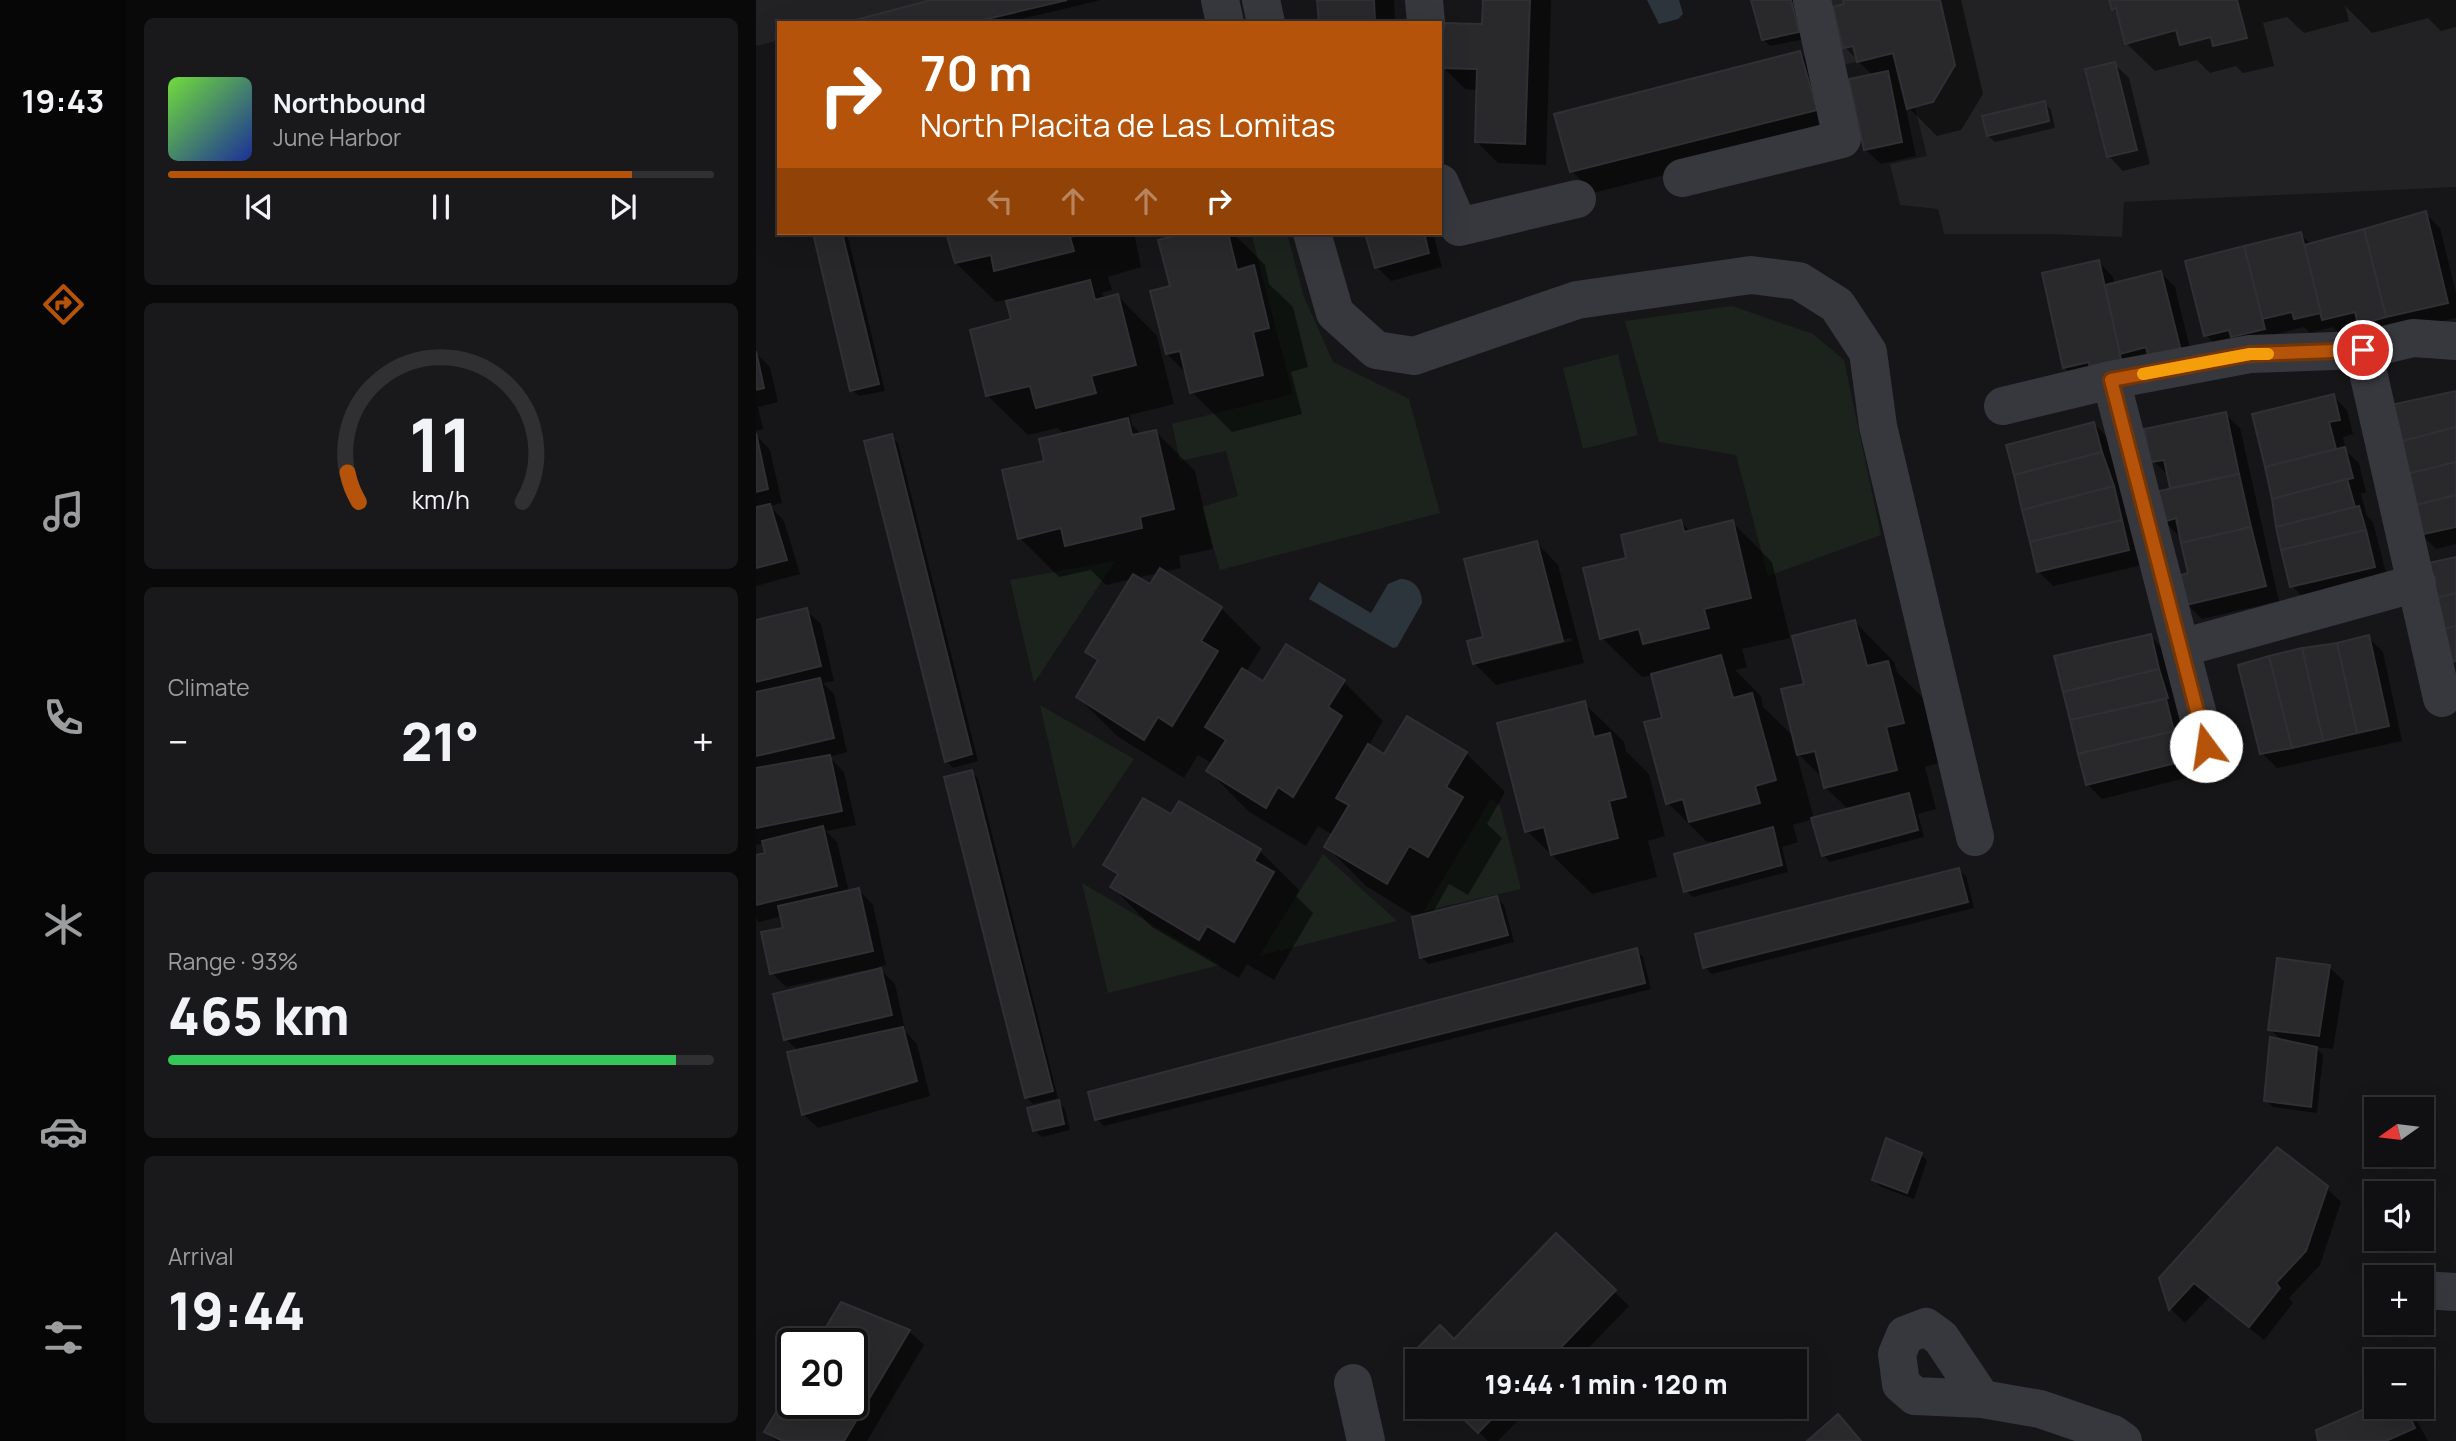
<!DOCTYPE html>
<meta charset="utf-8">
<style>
:root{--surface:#101012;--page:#19191b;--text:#f1f3f6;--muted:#9c9d9f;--line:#303032;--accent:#b45309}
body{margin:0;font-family:Manrope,sans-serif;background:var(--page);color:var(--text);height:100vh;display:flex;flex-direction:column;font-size:26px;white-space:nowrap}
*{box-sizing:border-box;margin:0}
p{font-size:23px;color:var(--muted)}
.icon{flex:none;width:38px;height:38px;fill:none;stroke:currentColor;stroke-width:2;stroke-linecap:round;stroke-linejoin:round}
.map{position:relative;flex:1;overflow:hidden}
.details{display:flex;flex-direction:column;gap:18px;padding:18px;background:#09090a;width:630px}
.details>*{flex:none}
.guide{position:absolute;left:21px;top:21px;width:665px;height:214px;border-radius:0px;box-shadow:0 7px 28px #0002,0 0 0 2px var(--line);background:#b45309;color:#fff;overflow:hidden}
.needle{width:46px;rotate:256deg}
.tools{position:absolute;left:1608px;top:1097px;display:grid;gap:14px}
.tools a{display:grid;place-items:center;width:70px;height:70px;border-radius:0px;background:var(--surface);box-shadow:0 7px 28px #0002,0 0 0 2px var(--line);font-size:35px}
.speed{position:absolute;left:21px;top:1328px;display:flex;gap:14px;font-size:35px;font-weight:700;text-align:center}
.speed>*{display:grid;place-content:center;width:91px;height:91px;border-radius:50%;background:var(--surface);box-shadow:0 7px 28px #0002,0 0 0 2px var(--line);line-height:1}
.speed .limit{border:4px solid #111;border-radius:10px;background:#fff;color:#111}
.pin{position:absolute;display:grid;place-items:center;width:60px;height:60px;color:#fff;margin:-30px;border:4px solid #fff;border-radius:50%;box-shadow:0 2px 7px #0007}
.me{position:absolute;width:77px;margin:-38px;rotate:346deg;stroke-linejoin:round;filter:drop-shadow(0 0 5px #0008)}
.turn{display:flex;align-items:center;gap:24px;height:147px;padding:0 28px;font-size:32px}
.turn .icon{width:91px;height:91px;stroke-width:2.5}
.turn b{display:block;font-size:49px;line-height:60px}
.lanes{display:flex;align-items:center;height:66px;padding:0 28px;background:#0003;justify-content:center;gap:35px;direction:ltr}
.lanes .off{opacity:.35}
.big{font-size:52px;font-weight:800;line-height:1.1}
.details .card{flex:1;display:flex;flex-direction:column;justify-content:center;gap:10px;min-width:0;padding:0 24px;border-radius:10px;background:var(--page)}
.details .dial{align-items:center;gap:0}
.dial svg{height:182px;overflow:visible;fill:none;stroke:var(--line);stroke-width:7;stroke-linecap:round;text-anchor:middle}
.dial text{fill:var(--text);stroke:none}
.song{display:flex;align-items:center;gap:21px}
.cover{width:84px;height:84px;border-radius:10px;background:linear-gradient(135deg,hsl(100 70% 55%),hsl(230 70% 35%))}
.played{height:7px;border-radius:4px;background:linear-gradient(90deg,var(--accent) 85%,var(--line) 85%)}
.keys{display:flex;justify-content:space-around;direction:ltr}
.heat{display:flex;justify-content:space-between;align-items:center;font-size:38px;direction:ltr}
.charge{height:10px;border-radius:5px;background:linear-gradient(90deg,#34c759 93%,var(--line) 0)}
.trip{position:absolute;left:649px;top:1349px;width:402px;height:70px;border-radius:0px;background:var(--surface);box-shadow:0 7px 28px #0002,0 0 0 2px var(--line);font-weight:800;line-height:70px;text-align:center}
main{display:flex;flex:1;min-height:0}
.tabs{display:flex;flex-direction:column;width:126px;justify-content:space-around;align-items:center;background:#060607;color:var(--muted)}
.tabs .icon{width:49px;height:49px}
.tabs .current{color:var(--accent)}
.tabs b{font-size:32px;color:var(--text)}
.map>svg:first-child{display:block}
.built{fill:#222225}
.green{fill:#1c231d}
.water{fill:#2c353c}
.shadow{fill:#0007;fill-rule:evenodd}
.building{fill:#29292c;stroke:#303034;stroke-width:2}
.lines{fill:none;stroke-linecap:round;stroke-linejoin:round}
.minor{stroke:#37383d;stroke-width:38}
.route-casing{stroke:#753606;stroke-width:18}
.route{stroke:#b45309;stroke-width:12}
.slow{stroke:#f59e0b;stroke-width:12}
</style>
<main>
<nav class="tabs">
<b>19:43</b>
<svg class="icon current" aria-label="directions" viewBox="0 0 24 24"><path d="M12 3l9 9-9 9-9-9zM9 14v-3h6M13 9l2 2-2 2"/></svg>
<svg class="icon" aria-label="music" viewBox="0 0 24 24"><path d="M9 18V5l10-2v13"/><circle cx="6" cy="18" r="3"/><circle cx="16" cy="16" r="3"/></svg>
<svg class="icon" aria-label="phone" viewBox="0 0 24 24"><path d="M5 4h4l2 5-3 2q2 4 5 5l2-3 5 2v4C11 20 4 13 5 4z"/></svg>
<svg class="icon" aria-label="climate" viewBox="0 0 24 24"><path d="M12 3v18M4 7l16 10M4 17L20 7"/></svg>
<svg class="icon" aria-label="car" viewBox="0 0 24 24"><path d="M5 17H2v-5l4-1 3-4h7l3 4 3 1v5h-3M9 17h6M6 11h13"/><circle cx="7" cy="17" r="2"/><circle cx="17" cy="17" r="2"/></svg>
<svg class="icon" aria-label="filters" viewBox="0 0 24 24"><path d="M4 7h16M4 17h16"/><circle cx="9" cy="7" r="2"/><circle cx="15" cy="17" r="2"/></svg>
</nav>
<section class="details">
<div class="card">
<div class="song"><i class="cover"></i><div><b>Northbound</b><p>June Harbor</p></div></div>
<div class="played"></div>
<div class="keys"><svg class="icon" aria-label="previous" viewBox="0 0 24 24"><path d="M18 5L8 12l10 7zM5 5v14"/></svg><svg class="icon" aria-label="pause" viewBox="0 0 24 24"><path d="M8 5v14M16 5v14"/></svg><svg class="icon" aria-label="next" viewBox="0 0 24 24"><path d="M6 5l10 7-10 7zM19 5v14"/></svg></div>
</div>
<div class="card dial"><svg viewBox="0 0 100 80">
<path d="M14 69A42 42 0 1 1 86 69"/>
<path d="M14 69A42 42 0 0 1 9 56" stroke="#b45309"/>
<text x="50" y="56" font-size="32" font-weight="700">11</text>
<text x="50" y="72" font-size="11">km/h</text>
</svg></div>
<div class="card"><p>Climate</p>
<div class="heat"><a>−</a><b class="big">21°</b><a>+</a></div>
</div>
<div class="card"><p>Range · 93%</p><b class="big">465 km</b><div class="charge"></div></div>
<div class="card"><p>Arrival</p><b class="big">19:44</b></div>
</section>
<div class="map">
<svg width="1700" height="1441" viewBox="0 0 1700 1441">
<rect width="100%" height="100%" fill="#161618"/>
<g class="built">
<path d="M0,0H175L88,23H23V40L0,46Z"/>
<path d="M1067,0H1700V187L1368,202L1366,237L1295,234H1188L1182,209L1144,205L1134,164L1171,156L1159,108L1151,109L1137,53L1083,66Z"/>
</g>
<g class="green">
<path d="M495,233H531L548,297L577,362L653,399L684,513L464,570L446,507L482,496L470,451L424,461L416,424L537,394Z"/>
<path d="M976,306L1057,334L1088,360L1125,535L1012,576L980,455L903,442L869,321Z"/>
<path d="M862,354L882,435L827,449L807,368Z"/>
<path d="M359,561L278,683L254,580Z"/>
<path d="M284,705L378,759L317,849Z"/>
<path d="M735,799L744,806L765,889L668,911Z"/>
<path d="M567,854L641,921L503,956Z"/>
<path d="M326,883L464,965L352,993Z"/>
</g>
<g class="water">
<path d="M891,0H923L927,14L922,19L903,24Z"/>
<path d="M644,579C658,579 666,589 666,603L641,647L637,648L553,599L563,582L615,613L632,584Z"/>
</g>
<g class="shadow">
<path d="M181,0H345L248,23H95Z"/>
<path d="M563,0H638L639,23H564Z"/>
<path d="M729,0H795L790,165L742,163L721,142L722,90L709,89L687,67L728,26Z"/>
<path d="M994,0H1055L1049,39L1014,46L1007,39L998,4Z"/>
<path d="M1088,0H1205L1227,94L1205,130L1181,136L1149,104L1160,156L1125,164L1110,150L1117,76L1089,47Z"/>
<path d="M1355,0H1700V27L1685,31L1672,18L1616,33L1589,6L1593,21L1548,33L1531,17L1507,23L1518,66L1487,73L1480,66L1454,73L1441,60L1399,71L1370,43L1363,14L1357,9Z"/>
<path d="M1044,53L1065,75L1081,132L837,193L816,171Z"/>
<path d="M1358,64L1373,78L1394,164L1367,171L1353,156Z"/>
<path d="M1289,103L1295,110L1299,128L1239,142L1232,136Z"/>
<path d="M1669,213L1684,228L1700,293V318L1618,338L1607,327L1583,333L1577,327L1554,333L1548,327L1520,334L1522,343L1464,349L1450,335L1544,234L1555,244Z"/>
<path d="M59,233H91L129,391L103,396L96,390Z"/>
<path d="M192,233H378L385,267L352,277L356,290L345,293L351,299L362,296L401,336L418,404L374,415L376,425L386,435L400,432L439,471L457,549L423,556L425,568L407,572L465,608L505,648L490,672L507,684L588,682L627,721L613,745L629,756L710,753L749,792L731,824L746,838L712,895L693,884L676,914L741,898L748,905L758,942L673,964L666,958L662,918L610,886L570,846L577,835L562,826L550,846L492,811L453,771L457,764L442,755L428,778L361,736L322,697L343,663L331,652L376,579L350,585L335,570L303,577L264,538L291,462L309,435L302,428L272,435L232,396L216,331L257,320L252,299L240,302L200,263ZM403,573L394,587L380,578Z"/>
<path d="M438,233H477L509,265L513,284L537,307L552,367L535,372L546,414L476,432L436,392L431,374L411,354L416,288L405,241Z"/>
<path d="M610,233H677L686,267L635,281L621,267Z"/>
<path d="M1343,262L1357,277L1359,284L1405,273L1419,287L1438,365L1323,382L1308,367Z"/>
<path d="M0,353L14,367L22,402L2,407L7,429L0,431Z"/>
<path d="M1700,393V544L1680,549L1665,534Z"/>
<path d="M1577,396L1591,410L1597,434L1587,437L1590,451L1603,463L1610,492L1605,494L1611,516L1617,522L1632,581L1550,600L1536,586L1498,415Z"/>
<path d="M1469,414L1484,428L1523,601L1446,619L1431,604L1435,575L1426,535L1423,536L1408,521L1416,489L1413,476L1397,461Z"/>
<path d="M1338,424L1352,438L1386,565L1297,586L1282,571Z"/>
<path d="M0,435L14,450L26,503L14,506L28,521L44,574L0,586Z"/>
<path d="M135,436L142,443L222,761L197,768L190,761Z"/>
<path d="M925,522L935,532L976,522L1016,562L1034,638L986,649L991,667L979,670L1005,696L1007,707L1039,738L1050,685L1099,622L1138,662L1141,672L1171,702L1186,762L1169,767L1180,809L1162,814L1168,837L1074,862L1067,855L1057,819L1037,825L1042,842L1026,847L1032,872L937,897L930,891L959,845L955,841L951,842L912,803L908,719L897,675L886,677L846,638L872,559ZM1040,752L1068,779L1070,788L1093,810L1058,819Z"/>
<path d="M781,543L802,565L828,663L740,685L718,663ZM815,638L816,641L748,658V654Z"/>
<path d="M50,610L65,624L78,681L67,683L78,694L91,752L73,757L88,772L100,825L70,831L81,842L93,892L103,890L117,905L130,965L122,967L139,984L149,1029H147L161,1044L174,1096L62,1128L47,1114L42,1051L30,1039L106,974V971L30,987L16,973L29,929L26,916L3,922L0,918V857L11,854L9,843L0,845V621Z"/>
<path d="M1394,636L1409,651L1438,776L1346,799L1332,785L1301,657Z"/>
<path d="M1612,637L1627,652L1646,741L1521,768L1506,753L1546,649Z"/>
<path d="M828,703L868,742L870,751L893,774L909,836L892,841L901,877L836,894L771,831Z"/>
<path d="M215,772L222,778L302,1098L277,1104L270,1097Z"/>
<path d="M415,817L504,851L543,890L540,896L557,913L518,980L491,964L483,978L396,927L356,887L362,877L349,865Z"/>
<path d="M1203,870L1210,876L1218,908L956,974L949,967Z"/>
<path d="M880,950L887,957L895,989L348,1126L341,1119Z"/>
<path d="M1573,967L1588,981L1577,1049L1559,1047L1567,1055L1561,1113L1517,1107L1510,1100L1526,1041L1514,1029Z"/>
<path d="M302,1102L309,1109L314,1130L286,1137L279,1131Z"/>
<path d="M1165,1154L1171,1161L1158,1199L1125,1187L1118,1180Z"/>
<path d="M1570,1188L1585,1202L1564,1265L1533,1298L1537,1303L1508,1340L1454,1296L1429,1323L1415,1309L1405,1279Z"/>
<path d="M800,1235L873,1306L819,1362H651L698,1341Z"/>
<path d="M86,1304L153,1331L168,1345L111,1441H20L10,1432L37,1404H96V1344H62Z"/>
<path d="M1620,1406L1653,1407L1672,1441H1564L1562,1431Z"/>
<path d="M697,1407H775L742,1441H732Z"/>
</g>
<g class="building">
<path d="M175,0H311L214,23H88Z"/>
<path d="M561,0H618L619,23H563Z"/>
<path d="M727,0H774L769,144L719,142L721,69L685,68L686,23L726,24Z"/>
<path d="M995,0H1035L1043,32L1006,40Z"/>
<path d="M1087,0H1184L1199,65L1177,102L1151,109L1137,53L1101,62L1097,46L1087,48L1077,7L1088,4Z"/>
<path d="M1353,0H1481L1491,38L1457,46L1455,37L1424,45L1420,30L1369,44L1360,8L1356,10Z"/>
<path d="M1044,51L1061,110L814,172L798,114Z"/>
<path d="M1359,62L1381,150L1351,157L1329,69Z"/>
<path d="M1132,71L1146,142L1108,150L1093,79Z"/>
<path d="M1289,101L1293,121L1231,136L1226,116Z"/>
<path d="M1670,211L1692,303L1630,317L1608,229Z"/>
<path d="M1608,229L1630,317L1602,325L1599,312L1566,320L1548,245Z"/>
<path d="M1545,232L1565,313L1538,319L1536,312L1506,319L1488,246Z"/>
<path d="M57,233H86L123,384L94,391Z"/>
<path d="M190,233H329L314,237L318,251L238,271L235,255L199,263Z"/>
<path d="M431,233H472L481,270L498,265L513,328L497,332L507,375L434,393L424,351L410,354L394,291L414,286L402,240Z"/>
<path d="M609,233H668L673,253L619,268Z"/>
<path d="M1488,246L1509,329L1475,337L1473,330L1448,336L1429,261Z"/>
<path d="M1343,260L1366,364L1334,371L1333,362L1307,368L1286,273Z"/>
<path d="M1405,271L1425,351L1393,359L1390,347L1364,354L1349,285Z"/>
<path d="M334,280L339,300L362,294L380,365L335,376L340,393L280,408L274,386L230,396L214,330L255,319L250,301Z"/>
<path d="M0,351L8,388L0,390Z"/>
<path d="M1700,391V427L1639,443L1630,406Z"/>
<path d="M1578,394L1584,420L1573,422L1580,449L1509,467L1496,414Z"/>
<path d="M1470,412L1483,474L1414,488L1408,460L1395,462L1388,429Z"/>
<path d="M372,418L376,435L400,430L418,509L384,517L386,528L309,546L305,528L262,539L246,470L288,461L283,439Z"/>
<path d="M1338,422L1346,452L1258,475L1250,445Z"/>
<path d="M1700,427V462L1647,475L1639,443Z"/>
<path d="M0,433L12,489L0,492Z"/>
<path d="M136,434L216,754L189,762L108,441Z"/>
<path d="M1589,447L1597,478L1516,499L1509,467Z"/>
<path d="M1346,452L1358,486L1266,510L1258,475Z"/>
<path d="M1700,462V495L1656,506L1647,475Z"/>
<path d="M1483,474L1495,527L1425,543L1420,518L1407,522L1399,492Z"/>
<path d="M1591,479L1599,507L1520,527L1516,499Z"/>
<path d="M1358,486L1366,520L1274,542L1266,510Z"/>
<path d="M1700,495V527L1663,535L1656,506Z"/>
<path d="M14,504L31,560L0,568V507Z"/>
<path d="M1603,506L1610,530L1525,550L1520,527Z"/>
<path d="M925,520L928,532L977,520L995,598L948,609L953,628L887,644L883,629L844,639L827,568L870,558L865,535Z"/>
<path d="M1366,520L1373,550L1281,572L1274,542Z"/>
<path d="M1495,527L1510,586L1430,605L1422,576L1432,573L1425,543Z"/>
<path d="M1610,530L1619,567L1534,587L1525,550Z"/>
<path d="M781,541L807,641L717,664L711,641L727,637L708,559Z"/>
<path d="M1700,557V593L1676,599L1668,564Z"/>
<path d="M404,568L466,607L445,641L462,651L416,726L402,717L388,740L320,697L342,660L329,652L377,574L394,584Z"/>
<path d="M1700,593V626L1684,630L1676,599Z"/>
<path d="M51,608L65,666L0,682V620Z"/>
<path d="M1099,620L1111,666L1132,661L1148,723L1130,727L1141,770L1068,788L1059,751L1041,755L1025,689L1048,684L1036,636Z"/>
<path d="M1700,626V661L1692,663L1684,630Z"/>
<path d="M1395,634L1403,669L1307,692L1298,656Z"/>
<path d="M1613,635L1633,726L1601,733L1581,643Z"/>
<path d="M1581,643L1601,733L1567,741L1546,648Z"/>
<path d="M530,644L589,680L572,707L586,716L537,797L522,787L510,808L450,771L470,740L449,727L486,668L507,681Z"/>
<path d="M1546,648L1567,741L1536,748L1513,656Z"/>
<path d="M965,655L977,698L996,693L1020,780L999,786L1004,803L933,822L927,799L910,804L888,722L906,718L895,674Z"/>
<path d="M1513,656L1536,748L1504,754L1482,665Z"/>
<path d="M1403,669L1412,698L1314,720L1307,692Z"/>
<path d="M64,678L78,738L0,756V692Z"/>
<path d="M1410,699L1418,731L1322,754L1314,720Z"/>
<path d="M829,701L838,737L854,733L870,797L853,801L862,838L795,855L788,827L769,832L741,723Z"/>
<path d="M651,716L711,752L690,787L707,797L672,857L653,846L631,884L568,847L593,805L580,798L612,744L628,754Z"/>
<path d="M1418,731L1424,762L1330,785L1322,754Z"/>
<path d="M74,755L86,811L0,828V768Z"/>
<path d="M216,770L297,1091L269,1098L188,777Z"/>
<path d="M1153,793L1162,830L1066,856L1055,818Z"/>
<path d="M387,798L415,814L423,801L505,849L498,861L518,872L478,942L451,926L443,940L354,887L362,874L347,865Z"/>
<path d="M67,826L81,886L0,905V855L9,853L6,841Z"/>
<path d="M1017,827L1026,865L928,892L918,854Z"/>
<path d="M1203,868L1212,902L947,968L939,934Z"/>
<path d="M103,888L117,951L14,974L5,932L27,928L22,906Z"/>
<path d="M741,896L752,935L664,958L656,917Z"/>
<path d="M881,948L889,983L339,1120L332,1092Z"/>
<path d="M1521,958L1574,965L1563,1036L1512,1030Z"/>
<path d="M125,968L136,1015L28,1040L17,994Z"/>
<path d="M147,1027L161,1081L46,1115L31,1052Z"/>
<path d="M1514,1037L1561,1047L1555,1107L1508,1101Z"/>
<path d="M303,1100L308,1124L277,1131L271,1108Z"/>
<path d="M1130,1138L1166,1153L1151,1193L1116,1180Z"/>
<path d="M1521,1147L1572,1186L1550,1251L1520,1283L1524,1288L1493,1327L1438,1283L1413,1310L1403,1278Z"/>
<path d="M800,1233L860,1290L791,1362H662V1374L648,1362L684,1325L698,1339Z"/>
<path d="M85,1302L154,1330L88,1441H27L8,1432L37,1384V1404H96V1344H60Z"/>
<path d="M1620,1404V1407H1649L1659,1428L1630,1441H1562L1560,1430Z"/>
<path d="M695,1407H747L722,1433Z"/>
<path d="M1082,1414L1105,1441H1051Z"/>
</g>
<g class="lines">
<g class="minor">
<path d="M464,0L469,23"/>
<path d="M505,0L510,23"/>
<path d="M668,0L670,23"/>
<path d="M926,178L1086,139L1056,0"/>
<path d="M684,183L703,227L821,199"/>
<path d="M556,233L579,313L620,350L658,356L821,300L995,275L1043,281L1081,305L1112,352L1122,426L1219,837"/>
<path d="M1607,350L1686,698"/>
<path d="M1355,380L1450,746"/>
<path d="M1247,406L1355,380L1494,354L1607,350L1657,338L1700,341"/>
<path d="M1425,648L1661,583"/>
<path d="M1666,1290L1700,1292"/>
<path d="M597,1383L610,1441"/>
<path d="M1226,1399L1185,1338L1170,1327L1149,1335L1141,1354L1145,1384L1159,1396L1226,1399L1284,1409L1357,1434L1367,1441"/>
</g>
</g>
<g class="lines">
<g class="route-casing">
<path id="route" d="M1450,746L1355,380L1494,354L1607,350"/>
</g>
<use href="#route" class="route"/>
<path class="slow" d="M1387,374L1494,354H1512"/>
</g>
</svg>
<div class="tools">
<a><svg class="needle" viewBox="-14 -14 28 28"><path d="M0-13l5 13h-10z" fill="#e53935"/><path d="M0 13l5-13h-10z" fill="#9c9d9f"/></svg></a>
<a><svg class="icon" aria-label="sound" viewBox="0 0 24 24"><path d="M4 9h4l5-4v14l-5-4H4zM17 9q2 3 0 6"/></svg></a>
<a>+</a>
<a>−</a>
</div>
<div class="speed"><div class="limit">20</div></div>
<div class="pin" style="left:1607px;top:350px;background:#d93025"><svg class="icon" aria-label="arrive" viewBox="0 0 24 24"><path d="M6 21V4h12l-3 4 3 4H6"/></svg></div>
<svg class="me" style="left:1450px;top:746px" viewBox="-20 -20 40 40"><circle r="19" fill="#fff"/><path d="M0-13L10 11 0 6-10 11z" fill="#b45309"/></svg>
<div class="trip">19:44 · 1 min · 120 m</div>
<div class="guide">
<div class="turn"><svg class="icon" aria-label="right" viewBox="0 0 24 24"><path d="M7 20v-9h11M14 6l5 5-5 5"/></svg><div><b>70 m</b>North Placita de Las Lomitas</div></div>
<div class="lanes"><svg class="icon off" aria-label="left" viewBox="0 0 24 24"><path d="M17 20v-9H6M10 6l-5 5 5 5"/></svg><svg class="icon off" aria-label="ahead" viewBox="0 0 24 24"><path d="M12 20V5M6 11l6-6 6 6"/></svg><svg class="icon off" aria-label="ahead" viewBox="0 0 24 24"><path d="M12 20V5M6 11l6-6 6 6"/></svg><svg class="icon" aria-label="right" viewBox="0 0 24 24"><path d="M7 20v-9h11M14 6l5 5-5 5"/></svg></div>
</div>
</div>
</main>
